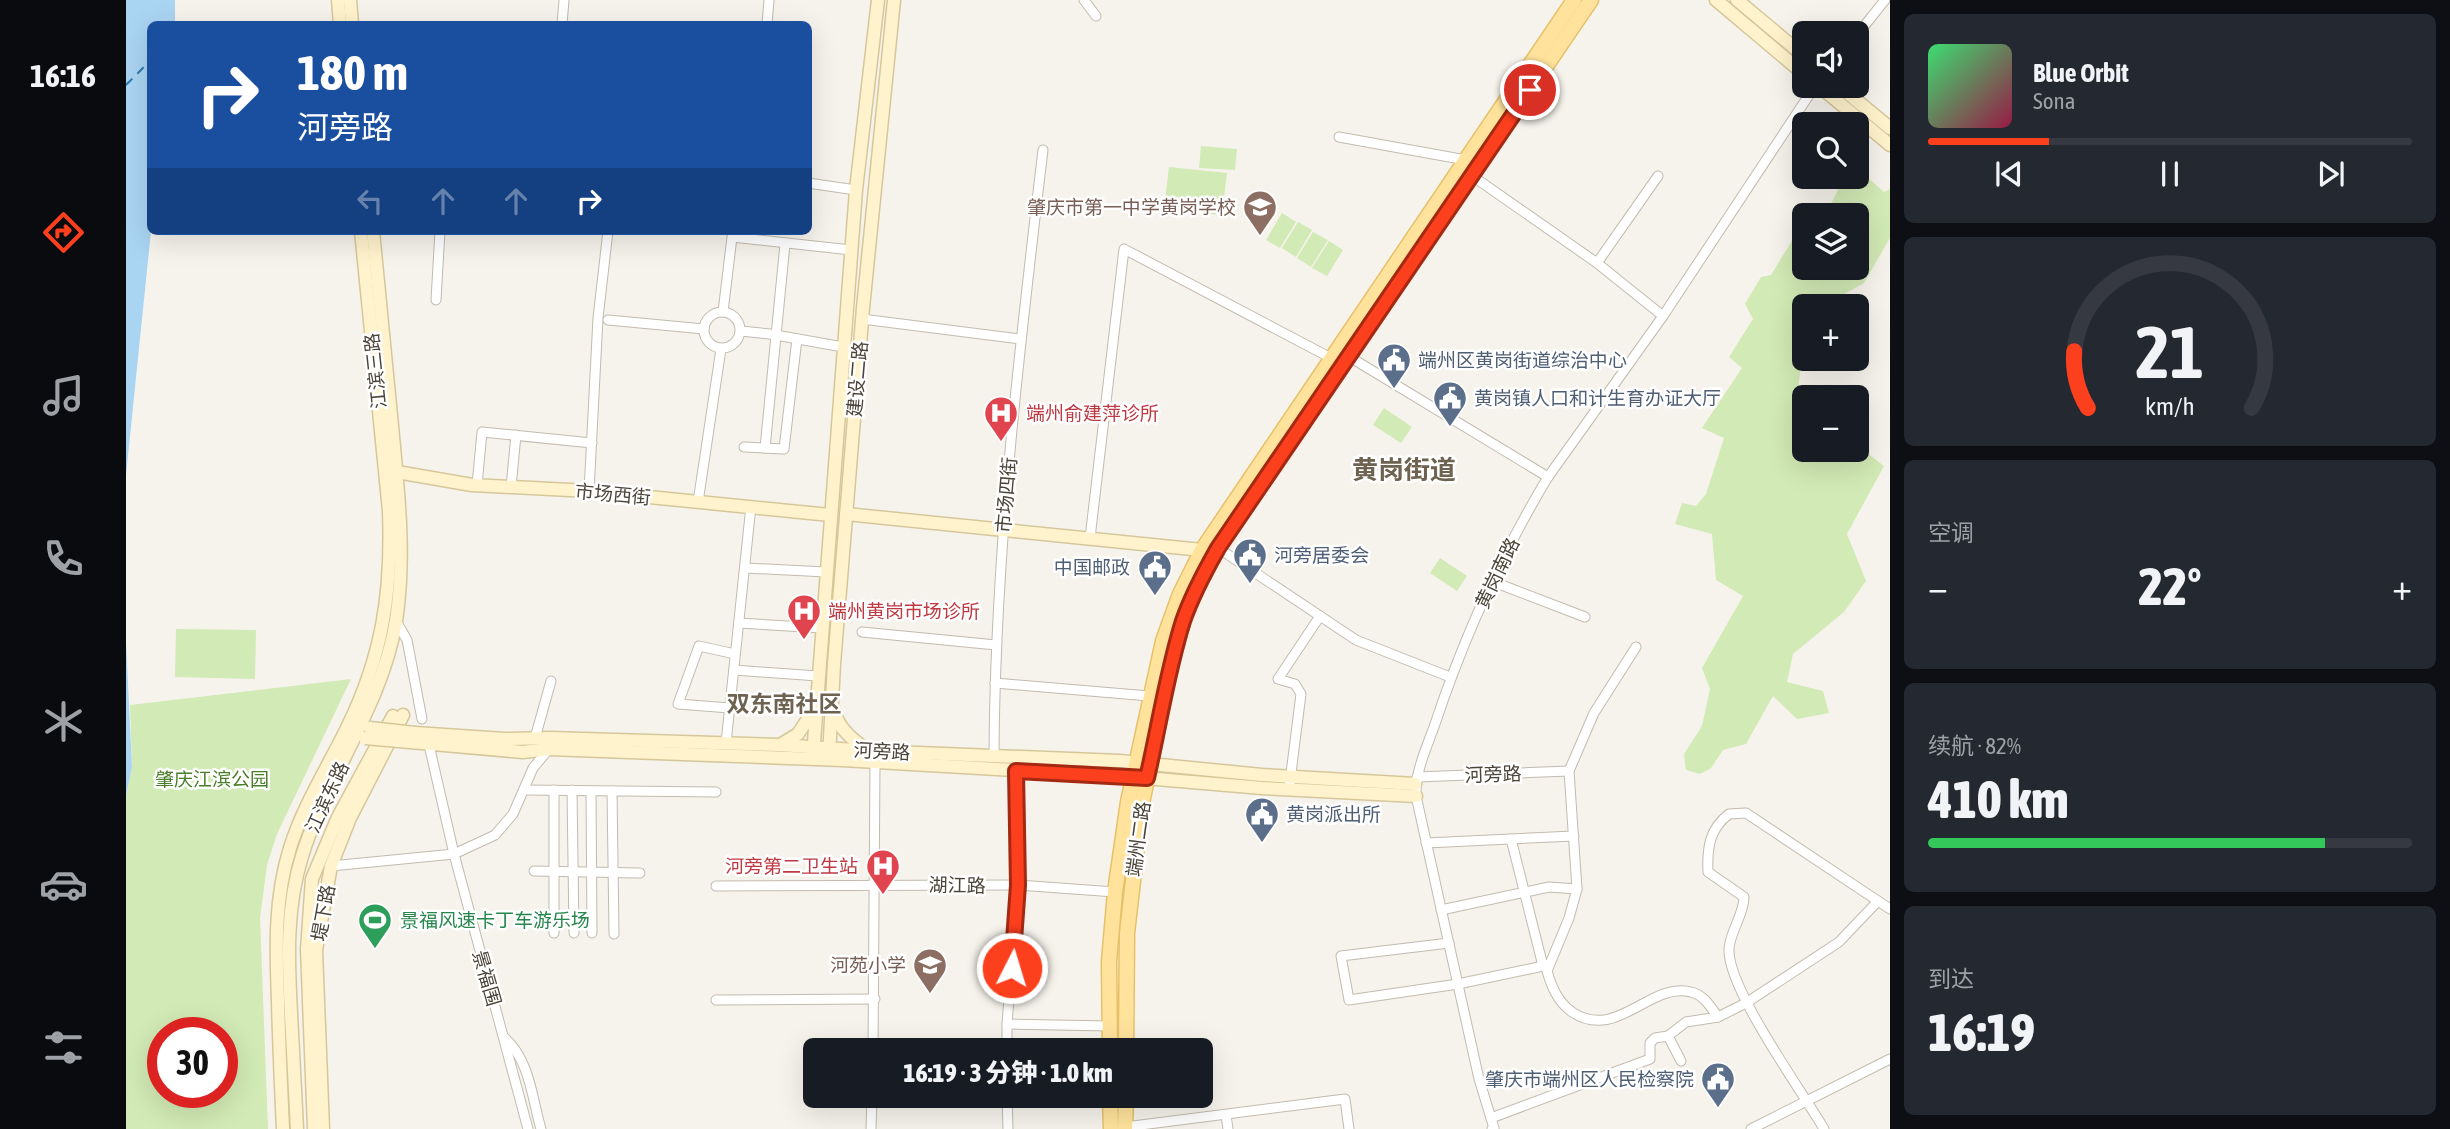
<!DOCTYPE html>
<html lang="zh">
<meta charset="utf-8">
<style>
:root{--surface:#171b24;--page:#242831;--text:#f1f3f6;--muted:#9ea1a6;--line:#363941;--accent:#fc3f1d}
body{margin:0;font-family:"Asap Condensed","Noto Sans SC",sans-serif;background:var(--page);color:var(--text);height:100vh;display:flex;flex-direction:column;font-size:26px;white-space:nowrap}
*{box-sizing:border-box;margin:0}
p{font-size:23px;color:var(--muted)}
.icon{flex:none;width:38px;height:38px;fill:none;stroke:currentColor;stroke-width:2;stroke-linecap:round;stroke-linejoin:round}
.map{position:relative;flex:1;overflow:hidden}
.sheet{display:flex;flex-direction:column;gap:14px;padding:14px;background:#0d0f14;width:560px}
.sheet>*{flex:none}
.hud{position:absolute;left:21px;top:21px;width:665px;height:214px;border-radius:10px;box-shadow:0 7px 28px #0002;background:#1a4fa0;color:#fff;overflow:hidden}
.controls{position:absolute;left:1666px;top:21px;display:grid;gap:14px}
.controls a{display:grid;place-items:center;width:77px;height:77px;border-radius:10px;background:var(--surface);box-shadow:0 7px 28px #0002;font-size:35px}
.speed{position:absolute;left:21px;top:1017px;display:flex;gap:14px;font-size:35px;font-weight:700;text-align:center}
.speed>*{display:grid;place-content:center;width:91px;height:91px;border-radius:50%;background:var(--surface);box-shadow:0 7px 28px #0002;line-height:1}
.speed .limit{border:10px solid #d22;background:#fff;color:#111}
.pin{position:absolute;display:grid;place-items:center;width:60px;height:60px;color:#fff;margin:-30px;border:4px solid #fff;border-radius:50%;box-shadow:0 2px 7px #0007}
.me{position:absolute;width:77px;margin:-38px;rotate:5deg;stroke-linejoin:round;filter:drop-shadow(0 0 5px #0008)}
.turn{display:flex;align-items:center;gap:24px;height:147px;padding:0 35px;font-size:32px}
.turn .icon{width:91px;height:91px;stroke-width:2.5}
.turn b{display:block;font-size:49px;line-height:60px}
.lanes{display:flex;align-items:center;height:66px;padding:0 35px;background:#0003;justify-content:center;gap:35px;direction:ltr}
.lanes .off{opacity:.35}
.big{font-size:52px;font-weight:800;line-height:1.1}
.sheet .widget{flex:1;display:flex;flex-direction:column;justify-content:center;gap:10px;min-width:0;padding:0 24px;border-radius:10px;background:var(--page)}
.sheet .dial{align-items:center;gap:0}
.dial svg{height:182px;overflow:visible;fill:none;stroke:var(--line);stroke-width:7;stroke-linecap:round;text-anchor:middle}
.dial text{fill:var(--text);stroke:none}
.song{display:flex;align-items:center;gap:21px}
.cover{width:84px;height:84px;border-radius:10px;background:linear-gradient(135deg,hsl(140 70% 55%),hsl(340 70% 35%))}
.played{height:7px;border-radius:4px;background:linear-gradient(90deg,var(--accent) 25%,var(--line) 25%)}
.keys{display:flex;justify-content:space-around;direction:ltr}
.heat{display:flex;justify-content:space-between;align-items:center;font-size:38px;direction:ltr}
.charge{height:10px;border-radius:5px;background:linear-gradient(90deg,#34c759 82%,var(--line) 0)}
.trip{position:absolute;left:677px;top:1038px;width:410px;height:70px;border-radius:10px;background:var(--surface);box-shadow:0 7px 28px #0002;font-weight:800;line-height:70px;text-align:center}
main{display:flex;flex:1;min-height:0}
.dock{display:flex;flex-direction:column;width:126px;justify-content:space-around;align-items:center;background:#090b0e;color:var(--muted)}
.dock .icon{width:49px;height:49px}
.dock .on{color:var(--accent)}
.dock b{font-size:32px;color:var(--text)}
.map>svg:first-child{display:block}
.green{fill:#d2eab5;fill-rule:evenodd}
.water{fill:#a9d4f2}
.lines{fill:none;stroke-linecap:round;stroke-linejoin:round}
.ferry{stroke:#2e7ab2;stroke-width:2;stroke-dasharray:9 7;stroke-linecap:butt}
.street-casing{stroke:#c2bbae;stroke-width:11}
.secondary-casing{stroke:#d6c79b;stroke-width:15}
.primary-casing{stroke:#e6c16a;stroke-width:17}
.street{stroke:#fff;stroke-width:9}
.secondary{stroke:#fff3cd;stroke-width:12}
.primary{stroke:#ffe39c;stroke-width:14}
.secondary-bridge-casing{stroke:#d6c79b;stroke-width:15;stroke-linecap:butt}
.secondary-bridge{stroke:#fff3cd;stroke-width:12}
.route-casing{stroke:#a42913;stroke-width:18}
.route{stroke:#fc3f1d;stroke-width:12}
.labels{text-anchor:middle;stroke-width:5;stroke-linejoin:round;paint-order:stroke}
.education-label{font-size:19px;fill:#785e54;stroke:#fff;text-anchor:end}
.service-label{font-size:19px;fill:#4e5e75;stroke:#fff;text-anchor:start}
.street-label{font-size:19px;fill:#4b4439;stroke:#fff}
.health-label{font-size:19px;fill:#be3a42;stroke:#fff;text-anchor:start}
.park-label{font-size:19px;fill:#4a7f2a;stroke:#fff}
.leisure-label{font-size:19px;fill:#27864d;stroke:#fff;text-anchor:start}
.quarter-label{font-size:23px;font-weight:bold;fill:#6e6250;stroke:#fff}
.district-label{font-size:26px;font-weight:bold;fill:#6e6250;stroke:#fff}
</style>
<main>
<nav class="dock">
<b>16:16</b>
<svg class="icon on" aria-label="directions" viewBox="0 0 24 24"><path d="M12 3l9 9-9 9-9-9zM9 14v-3h6M13 9l2 2-2 2"/></svg>
<svg class="icon" aria-label="music" viewBox="0 0 24 24"><path d="M9 18V5l10-2v13"/><circle cx="6" cy="18" r="3"/><circle cx="16" cy="16" r="3"/></svg>
<svg class="icon" aria-label="phone" viewBox="0 0 24 24"><path d="M5 4h4l2 5-3 2q2 4 5 5l2-3 5 2v4C11 20 4 13 5 4z"/></svg>
<svg class="icon" aria-label="climate" viewBox="0 0 24 24"><path d="M12 3v18M4 7l16 10M4 17L20 7"/></svg>
<svg class="icon" aria-label="car" viewBox="0 0 24 24"><path d="M5 17H2v-5l4-1 3-4h7l3 4 3 1v5h-3M9 17h6M6 11h13"/><circle cx="7" cy="17" r="2"/><circle cx="17" cy="17" r="2"/></svg>
<svg class="icon" aria-label="filters" viewBox="0 0 24 24"><path d="M4 7h16M4 17h16"/><circle cx="9" cy="7" r="2"/><circle cx="15" cy="17" r="2"/></svg>
</nav>
<div class="map">
<svg width="1764" height="1129" viewBox="0 0 1764 1129">
<rect width="100%" height="100%" fill="#f6f3ec"/>
<g class="green">
<path d="M1075,146L1111,149L1109,170L1073,168Z"/>
<path d="M1731,154L1734,156L1731,168L1758,192L1764,189V238L1738,283L1711,298L1704,306H1678V341L1671,397L1678,403V450H1731V445L1758,466L1721,534L1740,581L1718,612L1667,654L1661,682L1697,691L1703,713L1671,719L1647,696L1620,744L1597,750L1585,768L1574,774L1560,770L1558,754L1576,726L1584,689L1576,668L1617,596L1590,580L1586,534L1549,524L1556,503L1570,506L1580,494L1598,438L1576,428L1616,368L1603,357L1627,319L1619,304L1635,277L1645,275L1667,239L1678,245V268H1731V215H1696L1695,211L1706,202L1718,177H1731Z"/>
<path d="M1043,167L1101,173L1096,215L1038,209Z"/>
<path d="M1156,213L1170,222L1154,248L1140,240Z"/>
<path d="M1172,222L1186,230L1170,257L1156,248Z"/>
<path d="M1187,232L1202,240L1185,267L1171,258Z"/>
<path d="M1203,241L1217,250L1201,276L1186,268Z"/>
<path d="M1258,408L1286,427L1275,443L1247,425Z"/>
<path d="M1314,558L1341,576L1331,591L1304,573Z"/>
<path d="M50,629L130,630L129,679L49,677Z"/>
<path d="M225,679L151,834L141,865L134,918L142,1129H0V796L6,767L4,705ZM37,1032H96V1092H37Z"/>
</g>
<g class="water">
<path d="M0,0H49V24H24L25,231L0,475Z"/>
<path d="M0,642L6,767L0,796Z"/>
</g>
<g class="lines">
<path class="ferry" d="M0,85L24,61"/>
<g class="street-casing">
<g id="street">
<path d="M958,0L970,16"/>
<path d="M436,24L438,0"/>
<path d="M641,24L643,0"/>
<path d="M1731,35L1759,0"/>
<path d="M1213,137L1340,160"/>
<path d="M1345,175L1471,263L1537,316"/>
<path d="M682,183L730,190"/>
<path d="M1471,263L1532,176"/>
<path d="M310,300L314,231"/>
<circle cx="596" cy="330" r="18"/>
<path d="M597,312L606,237L725,250"/>
<path d="M736,319L894,339"/>
<path d="M482,320L578,329"/>
<path d="M615,331L644,334L717,347"/>
<path d="M1222,356L1422,477"/>
<path d="M618,447L658,449L671,339"/>
<path d="M639,448L659,244"/>
<path d="M351,485L356,432L466,443"/>
<path d="M385,487L390,435"/>
<path d="M463,491L472,318L482,231"/>
<path d="M572,502L595,349"/>
<path d="M964,538L998,249L1205,358"/>
<path d="M1092,548L1230,640L1324,677"/>
<path d="M619,568L700,572"/>
<path d="M1365,581L1459,617"/>
<path d="M270,621L281,640L296,719"/>
<path d="M613,623L696,628"/>
<path d="M736,632L870,645"/>
<path d="M1510,647L1468,713L1443,771L1451,889L1443,918L1421,971C1426,988 1432,1002 1446,1012C1491,1042 1524,981 1565,992C1578,995 1584,1006 1592,1017"/>
<path d="M608,670L692,676"/>
<path d="M869,683L1023,696"/>
<path d="M604,708L552,704L573,646L609,654"/>
<path d="M409,738L425,681"/>
<path d="M600,743L625,506"/>
<path d="M303,745L328,854L402,1129"/>
<path d="M868,756C869,553 893,352 917,150"/>
<path d="M1291,777L1443,771"/>
<path d="M1163,789L1175,694L1169,684L1152,679L1194,616"/>
<path d="M399,790L590,792"/>
<path d="M446,790L448,933"/>
<path d="M465,791L466,933"/>
<path d="M486,791L488,934"/>
<path d="M1385,839L1417,966"/>
<path d="M1300,843L1448,836"/>
<path d="M205,866L328,854L369,835L387,814L407,768L422,750"/>
<path d="M408,871L514,873"/>
<path d="M590,886L892,885L989,892"/>
<path d="M1315,910L1423,887L1451,889"/>
<path d="M428,933V790"/>
<path d="M1323,943L1215,956L1223,1000L1332,984L1422,965"/>
<path d="M590,1000L749,999"/>
<path d="M881,1024L984,1026"/>
<path d="M379,1038C404,1061 406,1098 415,1129"/>
<path d="M747,1050L749,762"/>
<path d="M881,1050V1024L892,885L890,770"/>
<path d="M1555,1061L1542,1036L1560,1022L1592,1017L1620,1003L1713,942L1752,901"/>
<path d="M881,1096L882,1129"/>
<path d="M1100,1115L1102,1129"/>
<path d="M1365,1118L1524,1059V1043L1529,1038L1542,1036"/>
<path d="M999,1127L1219,1099L1223,1129"/>
<path d="M745,1129L746,1096"/>
<path d="M1366,1129L1368,1128L1353,1079L1290,796C1289,771 1301,747 1309,724C1338,637 1375,555 1422,477L1537,316L1689,86"/>
<path d="M1625,1129L1764,1059"/>
<path d="M1698,1129C1676,1091 1601,988 1603,949C1604,931 1618,915 1618,897L1582,872C1581,849 1583,829 1603,814L1620,813L1764,909"/>
</g>
</g>
<g class="secondary-casing">
<g id="secondary">
<path d="M212,0L214,24"/>
<path d="M224,0L226,24"/>
<path d="M1590,0L1678,74"/>
<path d="M1611,0L1678,56"/>
<path d="M1693,86L1764,145"/>
<path d="M1713,86L1764,128"/>
<path d="M271,472L346,485L463,491L704,515"/>
<path d="M720,514L1076,550"/>
<path d="M708,710C712,729 728,741 743,751"/>
<path d="M289,733L379,739L424,738L654,745L744,751L994,761L1136,775L1289,784"/>
<path d="M284,742L397,752L423,749L716,760L1007,777L1136,788L1290,796"/>
<path d="M654,745L672,734L689,708"/>
<path d="M687,755L730,190L752,0"/>
<path d="M703,756L708,664L737,308L768,0"/>
<path d="M157,1129C155,1086 153,1044 152,1001C150,949 148,899 164,848C177,806 202,767 221,728C257,655 266,591 263,511L235,231"/>
<path d="M171,1129C169,1090 167,1052 165,1013C162,959 160,908 176,856C201,775 256,706 270,621C280,556 272,490 266,426C260,361 253,296 247,231"/>
<path d="M188,1129L181,949L186,879L212,817L267,716"/>
<path d="M197,1129L190,950L205,866L224,818L277,715"/>
</g>
</g>
<g class="primary-casing">
<g id="primary">
<path d="M984,1050L983,962L989,892L1002,802L1037,641L1054,594L1076,550L1448,0"/>
<path d="M1000,1050L1001,933L1016,803L1046,661L1058,619L1075,578L1092,548L1465,0"/>
<path d="M984,1096L985,1129"/>
<path d="M999,1129L1000,1096"/>
</g>
</g>
<use href="#street" class="street"/>
<use href="#secondary" class="secondary"/>
<use href="#primary" class="primary"/>
<g class="secondary-bridge-casing">
<g id="secondary-bridge">
<path d="M244,728L289,733"/>
<path d="M239,738L284,742"/>
</g>
</g>
<use href="#secondary-bridge" class="secondary-bridge"/>
</g>
<g class="lines">
<g class="route-casing">
<path id="route" d="M886,968L892,885L890,771L1021,778C1033,726 1041,672 1057,621C1066,595 1079,571 1092,548L1404,90"/>
</g>
<use href="#route" class="route"/>
</g>
<defs>
<g id="school-pin" transform="scale(1.75)"><path d="M0 17L-7.5 6A9.5 9.5 0 1 1 7.5 6Z" fill="#8d6e63" stroke="#fff"/><path d="M0-5L7-2L0 1L-7-2ZM-4 1L0 2.5L4 1V4Q0 6-4 4Z" fill="#fff"/></g>
<g id="civic-pin" transform="scale(1.75)"><path d="M0 17L-7.5 6A9.5 9.5 0 1 1 7.5 6Z" fill="#5c6f8a" stroke="#fff"/><path d="M-.6-6.5H3V-4.5H.6V-3L4-1V1h2V6H-6V1h2V-1L-.6-3ZM-1.2 2.5V6h2.4V2.5Z" fill="#fff"/></g>
<g id="hospital-pin" transform="scale(1.75)"><path d="M0 17L-7.5 6A9.5 9.5 0 1 1 7.5 6Z" fill="#e0444e" stroke="#fff"/><path d="M-5-5h3v3.5h4V-5h3V5h-3V1.5h-4V5h-3Z" fill="#fff"/></g>
<g id="stadium-pin" transform="scale(1.75)"><path d="M0 17L-7.5 6A9.5 9.5 0 1 1 7.5 6Z" fill="#2e9e5b" stroke="#fff"/><path d="M0-5a6.5 5 0 1 0 0 10a6.5 5 0 1 0 0-10ZM-3.5-1.8h7v3.6h-7Z" fill="#fff"/></g>
</defs>
<g fill-rule="evenodd">
<use href="#school-pin" x="1134" y="207"/>
<use href="#civic-pin" x="1268" y="360"/>
<use href="#civic-pin" x="1324" y="398"/>
<use href="#hospital-pin" x="875" y="413"/>
<use href="#civic-pin" x="1124" y="555"/>
<use href="#civic-pin" x="1029" y="567"/>
<use href="#hospital-pin" x="678" y="611"/>
<use href="#civic-pin" x="1136" y="814"/>
<use href="#hospital-pin" x="757" y="866"/>
<use href="#stadium-pin" x="249" y="920"/>
<use href="#school-pin" x="804" y="965"/>
<use href="#civic-pin" x="1592" y="1079"/>
</g>
<g class="labels">
<g class="education-label">
<text x="1110" y="214">肇庆市第一中学黄岗学校</text>
<text x="780" y="972">河苑小学</text>
</g>
<g class="service-label">
<text x="1292" y="367">端州区黄岗街道综治中心</text>
<text x="1348" y="405">黄岗镇人口和计生育办证大厅</text>
<text x="1148" y="562">河旁居委会</text>
<text x="1004" y="574" text-anchor="end">中国邮政</text>
<text x="1160" y="821">黄岗派出所</text>
<text x="1568" y="1086" text-anchor="end">肇庆市端州区人民检察院</text>
</g>
<g class="street-label">
<text transform="translate(249 371) rotate(-96)" y="7">江滨三路</text>
<text transform="translate(731 379) rotate(-85)" y="7">建设二路</text>
<text transform="translate(487 494) rotate(5)" y="7">市场西街</text>
<text transform="translate(880 495) rotate(-85)" y="7">市场四街</text>
<text transform="translate(1371 573) rotate(-64)" y="7">黄岗南路</text>
<text transform="translate(756 751) rotate(3)" y="7">河旁路</text>
<text transform="translate(1367 774) rotate(-2)" y="7">河旁路</text>
<text transform="translate(201 797) rotate(-65)" y="7">江滨东路</text>
<text transform="translate(1012 839) rotate(-82)" y="7">端州二路</text>
<text transform="translate(831 885) rotate(1)" y="7">湖江路</text>
<text transform="translate(197 913) rotate(-80)" y="7">堤下路</text>
<text transform="translate(361 978) rotate(74)" y="7">景福围</text>
</g>
<g class="health-label">
<text x="900" y="420">端州俞建萍诊所</text>
<text x="702" y="618">端州黄岗市场诊所</text>
<text x="732" y="873" text-anchor="end">河旁第二卫生站</text>
</g>
<g class="park-label">
<text x="86" y="786">肇庆江滨公园</text>
</g>
<g class="leisure-label">
<text x="274" y="927">景福风速卡丁车游乐场</text>
</g>
<g class="quarter-label">
<text x="658" y="712">双东南社区</text>
</g>
<g class="district-label">
<text x="1278" y="479">黄岗街道</text>
</g>
</g>
</svg>
<div class="controls">
<a><svg class="icon" aria-label="sound" viewBox="0 0 24 24"><path d="M4 9h4l5-4v14l-5-4H4zM17 9q2 3 0 6"/></svg></a>
<a><svg class="icon" aria-label="search" viewBox="0 0 24 24"><circle cx="10" cy="10" r="6"/><path d="M15 15l6 6"/></svg></a>
<a><svg class="icon" aria-label="layers" viewBox="0 0 24 24"><path d="M12 4l9 5-9 5-9-5zM3 14l9 5 9-5"/></svg></a>
<a>+</a>
<a>−</a>
</div>
<div class="speed"><div class="limit">30</div></div>
<div class="pin" style="left:1404px;top:90px;background:#d93025"><svg class="icon" aria-label="arrive" viewBox="0 0 24 24"><path d="M6 21V4h12l-3 4 3 4H6"/></svg></div>
<svg class="me" style="left:886px;top:968px" viewBox="-20 -20 40 40"><circle r="17" fill="#fc3f1d" stroke="#fff" stroke-width="3"/><path d="M0-11L8 9 0 5-8 9z" fill="#fff"/></svg>
<div class="trip">16:19 · 3 分钟 · 1.0 km</div>
<div class="hud">
<div class="turn"><svg class="icon" aria-label="right" viewBox="0 0 24 24"><path d="M7 20v-9h11M14 6l5 5-5 5"/></svg><div><b>180 m</b>河旁路</div></div>
<div class="lanes"><svg class="icon off" aria-label="left" viewBox="0 0 24 24"><path d="M17 20v-9H6M10 6l-5 5 5 5"/></svg><svg class="icon off" aria-label="ahead" viewBox="0 0 24 24"><path d="M12 20V5M6 11l6-6 6 6"/></svg><svg class="icon off" aria-label="ahead" viewBox="0 0 24 24"><path d="M12 20V5M6 11l6-6 6 6"/></svg><svg class="icon" aria-label="right" viewBox="0 0 24 24"><path d="M7 20v-9h11M14 6l5 5-5 5"/></svg></div>
</div>
</div>
<section class="sheet">
<div class="widget">
<div class="song"><i class="cover"></i><div><b>Blue Orbit</b><p>Sona</p></div></div>
<div class="played"></div>
<div class="keys"><svg class="icon" aria-label="previous" viewBox="0 0 24 24"><path d="M18 5L8 12l10 7zM5 5v14"/></svg><svg class="icon" aria-label="pause" viewBox="0 0 24 24"><path d="M8 5v14M16 5v14"/></svg><svg class="icon" aria-label="next" viewBox="0 0 24 24"><path d="M6 5l10 7-10 7zM19 5v14"/></svg></div>
</div>
<div class="widget dial"><svg viewBox="0 0 100 80">
<path d="M14 69A42 42 0 1 1 86 69"/>
<path d="M14 69A42 42 0 0 1 8 44" stroke="#fc3f1d"/>
<text x="50" y="56" font-size="32" font-weight="700">21</text>
<text x="50" y="72" font-size="11">km/h</text>
</svg></div>
<div class="widget"><p>空调</p>
<div class="heat"><a>−</a><b class="big">22°</b><a>+</a></div>
</div>
<div class="widget"><p>续航 · 82%</p><b class="big">410 km</b><div class="charge"></div></div>
<div class="widget"><p>到达</p><b class="big">16:19</b></div>
</section>
</main>
